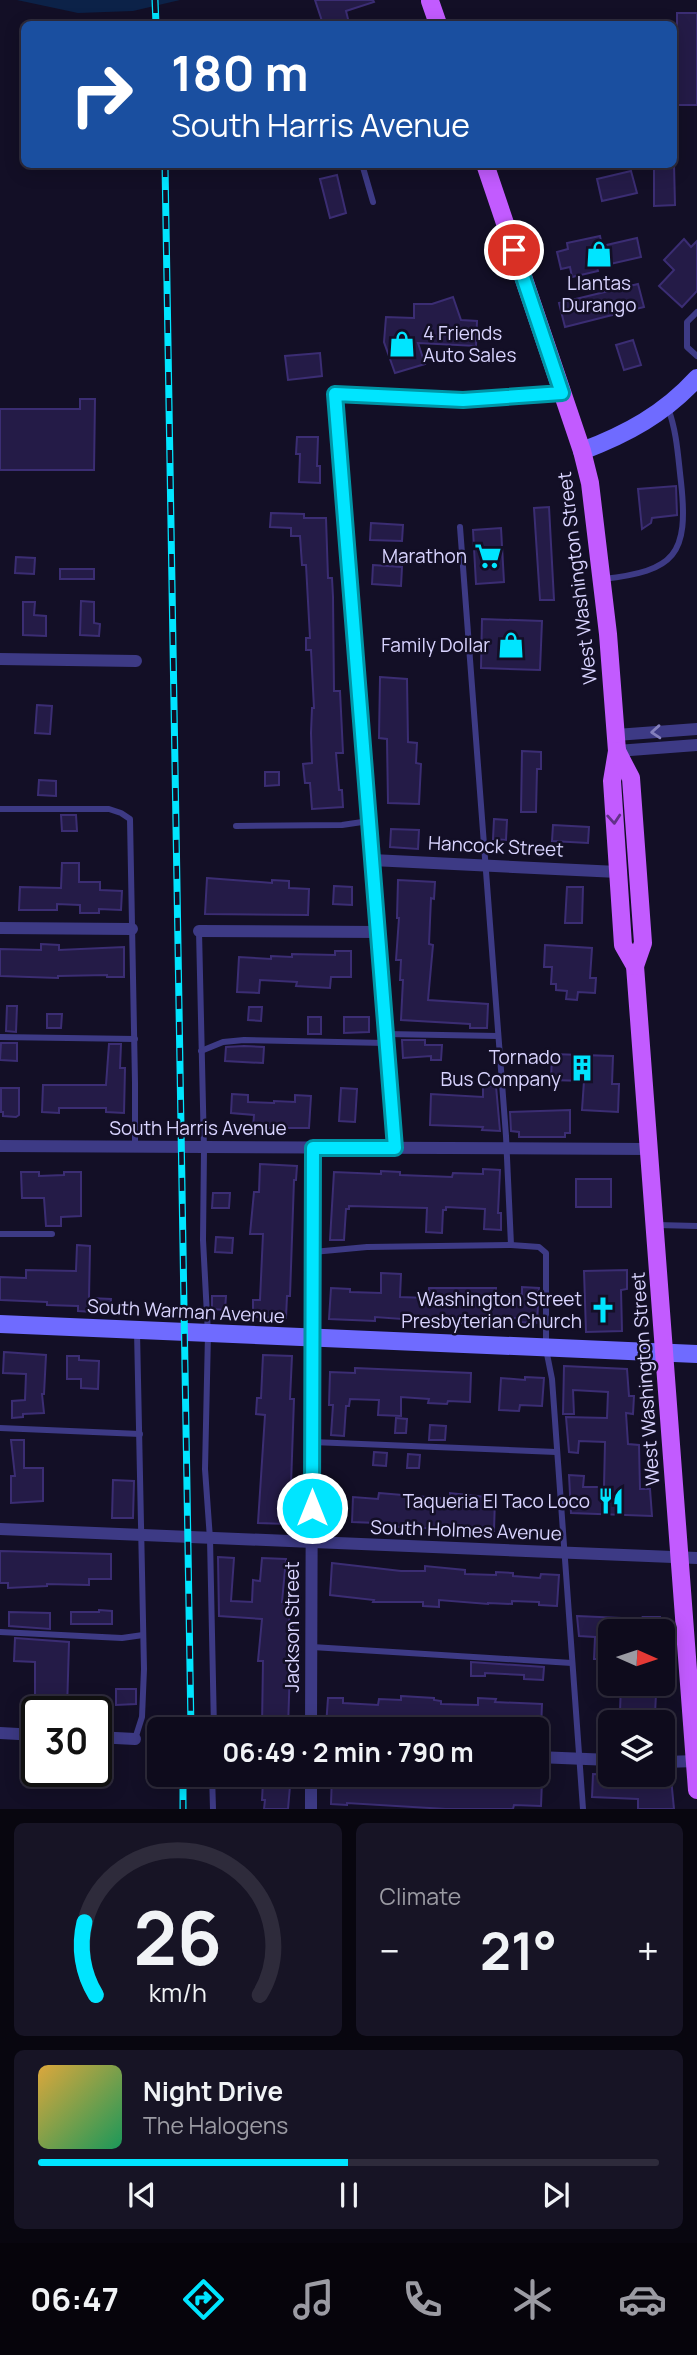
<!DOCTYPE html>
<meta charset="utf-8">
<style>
:root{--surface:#0e0b1c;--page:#171425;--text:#f1f3f6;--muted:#9b9ba3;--line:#2e2b3b;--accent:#00e5ff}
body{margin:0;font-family:Manrope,sans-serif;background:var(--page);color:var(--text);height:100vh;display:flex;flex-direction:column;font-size:26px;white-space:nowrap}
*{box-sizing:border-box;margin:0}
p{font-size:23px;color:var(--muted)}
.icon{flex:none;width:38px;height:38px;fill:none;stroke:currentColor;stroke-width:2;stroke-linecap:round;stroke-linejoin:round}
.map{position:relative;height:1809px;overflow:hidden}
.panel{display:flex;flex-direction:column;gap:14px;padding:14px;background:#08060f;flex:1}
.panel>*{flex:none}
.hud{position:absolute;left:21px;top:21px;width:656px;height:147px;border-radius:10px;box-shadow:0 4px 18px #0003,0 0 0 2px var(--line);background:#1a4fa0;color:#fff;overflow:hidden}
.needle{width:46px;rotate:93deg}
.buttons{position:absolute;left:598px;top:1619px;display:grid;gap:14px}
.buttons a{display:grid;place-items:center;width:77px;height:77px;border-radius:10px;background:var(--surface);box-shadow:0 4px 18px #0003,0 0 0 2px var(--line);font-size:35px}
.speed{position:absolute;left:21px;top:1696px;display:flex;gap:14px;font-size:35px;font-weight:700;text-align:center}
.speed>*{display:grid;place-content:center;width:91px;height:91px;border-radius:50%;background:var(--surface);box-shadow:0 4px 18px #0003,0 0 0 2px var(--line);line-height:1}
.speed .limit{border:4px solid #111;border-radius:10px;background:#fff;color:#111}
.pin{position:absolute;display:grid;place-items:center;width:60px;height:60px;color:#fff;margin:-30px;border:4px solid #fff;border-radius:50%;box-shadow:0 2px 7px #0007}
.me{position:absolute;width:77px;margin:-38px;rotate:0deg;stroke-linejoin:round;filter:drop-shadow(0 0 5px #0008)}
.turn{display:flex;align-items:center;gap:24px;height:147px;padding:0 35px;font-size:32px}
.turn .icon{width:91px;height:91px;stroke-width:2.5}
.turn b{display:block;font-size:49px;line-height:60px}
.big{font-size:52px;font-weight:700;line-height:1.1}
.panel .card{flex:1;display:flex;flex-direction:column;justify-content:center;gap:10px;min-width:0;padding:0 24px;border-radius:10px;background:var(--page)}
.panel .dial{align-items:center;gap:0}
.dial svg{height:182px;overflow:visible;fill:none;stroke:var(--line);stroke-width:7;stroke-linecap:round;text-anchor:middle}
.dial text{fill:var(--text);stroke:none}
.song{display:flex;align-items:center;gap:21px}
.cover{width:84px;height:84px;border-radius:10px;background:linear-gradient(135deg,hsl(40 70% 55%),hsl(150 70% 35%))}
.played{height:7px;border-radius:4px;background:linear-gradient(90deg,var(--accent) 50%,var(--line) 50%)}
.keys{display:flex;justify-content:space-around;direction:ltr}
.heat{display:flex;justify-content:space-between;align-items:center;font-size:38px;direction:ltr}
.panel .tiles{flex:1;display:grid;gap:14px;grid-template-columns:1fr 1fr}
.card:last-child{grid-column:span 2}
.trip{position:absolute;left:147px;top:1717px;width:402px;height:70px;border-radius:10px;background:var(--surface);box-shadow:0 4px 18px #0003,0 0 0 2px var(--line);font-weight:700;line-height:70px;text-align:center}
.dock{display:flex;height:112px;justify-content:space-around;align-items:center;background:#06040b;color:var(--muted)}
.dock .icon{width:49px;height:49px}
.dock .current{color:var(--accent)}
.dock b{font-size:32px;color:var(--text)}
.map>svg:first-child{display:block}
.water{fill:#0c2248}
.building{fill:#241b47;stroke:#3b2d73;stroke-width:2}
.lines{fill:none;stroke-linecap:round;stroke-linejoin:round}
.lane{stroke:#3d3a85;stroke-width:6}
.street{stroke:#3d3a85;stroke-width:12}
.secondary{stroke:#6f6bff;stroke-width:18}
.primary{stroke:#c25bff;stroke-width:18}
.rail-casing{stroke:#00e5ff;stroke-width:7}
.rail{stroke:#130f26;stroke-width:4.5;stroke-dasharray:13;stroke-linecap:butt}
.oneway{stroke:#837fbc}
.oneway2{stroke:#623188}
.route-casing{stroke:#0095a6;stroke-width:18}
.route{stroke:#00e5ff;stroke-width:12}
.labels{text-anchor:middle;stroke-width:5;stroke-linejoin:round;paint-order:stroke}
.poi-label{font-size:19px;fill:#d9d4ff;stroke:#130f26;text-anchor:end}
.street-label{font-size:19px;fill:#d9d4ff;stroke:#130f26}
</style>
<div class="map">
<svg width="697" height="1809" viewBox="0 0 697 1809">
<rect width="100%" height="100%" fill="#130f26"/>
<path class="water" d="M17,0H180L133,11L78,13Z"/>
<g class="building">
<path d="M315,0H373L374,2L346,11L349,23L323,24Z"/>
<rect x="677" y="13" width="20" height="92"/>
<path d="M654,164H674L675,205L654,206Z"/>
<path d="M631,171L637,193L602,201L597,179Z"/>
<path d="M337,175L346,213L330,218L320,179Z"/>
<path d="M600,236L602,246L637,238L641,257L597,267L598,271L572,277L570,267L561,269L557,252L568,249L567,243Z"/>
<path d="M684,239L691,247L697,241V291L682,307L659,286L674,270L664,260Z"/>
<path d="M638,284L644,307L565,327L559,303Z"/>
<path d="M453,297L461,320L477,321L476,346L418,343L425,364L395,373L384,342L386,317L414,318V304H432Z"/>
<path d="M633,340L641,365L624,370L616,345Z"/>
<path d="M320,353L322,376L288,380L285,356Z"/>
<path d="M80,399H95L94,470H0V409H80Z"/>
<path d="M297,437H318L317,466H320V483L299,482L300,454H296Z"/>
<path d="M676,486L677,515L652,518L651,523L642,529L638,489Z"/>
<path d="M549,507L554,600H540L534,508Z"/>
<path d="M271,513L304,514V518H326L328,578H332L333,597L334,691H340L342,732L343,753H336L339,790H342L343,807L312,809L310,783H305L303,764L312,763L311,733L312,708H314L311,650H306V638H310L306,565H302L300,536H291V528L270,527Z"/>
<path d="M371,523L403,525L402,541L370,540Z"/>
<path d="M501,528L504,582L476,584L473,530Z"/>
<path d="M16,557L35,558L34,574L15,573Z"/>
<path d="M373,565L402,567L401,586L372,584Z"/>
<rect x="60" y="569" width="34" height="10"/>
<path d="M81,601L94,602V623L100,624L99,636L80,635Z"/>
<path d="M23,602H35L34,615L46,616V636L23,635Z"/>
<path d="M482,619L542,621L540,670L481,668Z"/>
<path d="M380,677L407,679L408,742L417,743L416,763L421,764L419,804L388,803L387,739L379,738Z"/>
<path d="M37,705L52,706L50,734L35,733Z"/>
<path d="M522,751L541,752V769H537L536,812H521Z"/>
<path d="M265,772H279V785L265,786Z"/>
<path d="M39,780L56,781V796L38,795Z"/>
<path d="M61,815H76L77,831H62Z"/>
<path d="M494,819L507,820L506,840L493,839Z"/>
<path d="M553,825L589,827L588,843L552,841Z"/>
<path d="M391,829L419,830L418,849L390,847Z"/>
<path d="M62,863H79V882H100V890L122,891L121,910L99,909V913H80V905L57,904V910H19L20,887L61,888Z"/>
<path d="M207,878L272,883V880L289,881V888L309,889L308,915L205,914Z"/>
<path d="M398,880L435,882L434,899L431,898L429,944L433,945L428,1000L488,1004L487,1028H470V1024L401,1020L403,980H400L401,960H396L399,918H397Z"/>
<path d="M334,886L352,887V905L333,904Z"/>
<path d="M567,887H583L582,923H565Z"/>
<path d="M41,944L59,945V950L124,947V977H107V975L58,976V978L0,976V949L41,950Z"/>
<path d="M545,945L592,948L590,978H596L595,993L578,992L577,1000L566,999L567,991L556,990V984H551L552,967H544Z"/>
<path d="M335,951H351V977H331L330,988L296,986L297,982L260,980L259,993L237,992L239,957L271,959V956L292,957V954L335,955Z"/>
<path d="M7,1006H17L16,1032L6,1031Z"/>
<path d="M249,1007H262L261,1021L248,1020Z"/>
<path d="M47,1014H62L61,1028H47Z"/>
<rect x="308" y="1017" width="13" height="17"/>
<path d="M344,1017H369V1032L344,1033Z"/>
<path d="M402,1040H425V1045H442L441,1060H431V1056L403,1058Z"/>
<path d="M1,1043H17V1061L0,1060Z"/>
<path d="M109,1044H121L120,1068H125L124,1113L106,1112V1108H59V1113L42,1112L43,1085H106Z"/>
<path d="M244,1046L264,1047L263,1063L225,1061L226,1047Z"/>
<path d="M552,1054L613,1056L612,1084H619L618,1112L582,1110L584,1081L551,1080Z"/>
<path d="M483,1085L496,1086L500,1131L482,1130L483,1127L430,1125L431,1094L483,1097Z"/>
<path d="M1,1088H19V1115L16,1117L3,1116V1112H1Z"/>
<path d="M341,1088L357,1089L355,1122L339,1121Z"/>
<path d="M232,1094L248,1095V1102L274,1103V1101L295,1102V1095L311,1096L309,1128H253L254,1115L231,1113Z"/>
<path d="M570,1110V1133H565V1137H519V1132L511,1131L510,1112Z"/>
<path d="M260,1164L297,1166L296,1180H294L290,1296H287L286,1318L253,1317V1300H260L263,1234H250L254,1192H259Z"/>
<path d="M483,1169L500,1170L498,1213H501V1230L484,1229L485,1209L446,1207V1210H443L442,1233L426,1232L427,1208L349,1206V1209H346L344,1240H330L334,1172L381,1174V1171L400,1172V1175L452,1177L453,1173L483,1174Z"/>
<path d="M21,1172H39V1176L64,1175V1172H81V1216L61,1217V1226H46L44,1198H22Z"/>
<rect x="576" y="1179" width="35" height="28"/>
<path d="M213,1193H230L229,1208H212Z"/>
<path d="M216,1237L233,1238L232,1253L215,1252Z"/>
<path d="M77,1245L90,1246L89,1298L111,1299L110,1313L78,1311V1306L47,1305V1302L0,1300V1277L26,1278V1270L76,1271Z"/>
<path d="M627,1270V1289L621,1290L622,1331L586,1332L584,1271Z"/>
<path d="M381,1273L401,1274L400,1297L428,1298L429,1288H496V1294H522V1287L539,1288L537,1323L520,1322V1318L472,1319V1324L375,1317V1321L329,1319L331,1288L350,1289V1292L381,1293Z"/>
<path d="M212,1296H226L225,1310L212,1309Z"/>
<path d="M4,1352L46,1355L44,1394H42L44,1413L23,1414V1417L12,1418V1401L25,1400L26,1374L3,1373Z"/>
<path d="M263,1355L292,1356L290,1399H294L291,1485H294L293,1502H288L287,1524L258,1523L265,1415L256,1414L257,1398H261Z"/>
<path d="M67,1356H79V1360L99,1361L98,1389L81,1388V1379H67Z"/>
<path d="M564,1366L627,1369L629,1396H634L633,1414L626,1413L628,1444L639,1445L640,1489H650L652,1516L571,1513L569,1475L584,1476L583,1487H604L605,1442L579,1441L578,1453L569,1452L566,1417L607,1418L608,1392L573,1390L574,1414H563Z"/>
<path d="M355,1368L471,1373L470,1402L448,1401L447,1404L428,1403L429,1399L401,1397V1416L378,1415L379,1400L350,1399L349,1406H346L344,1436L331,1435L333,1405H329L330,1372L355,1373Z"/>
<path d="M525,1377L544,1378L542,1406L520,1405L519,1411L499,1410L501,1378L525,1380Z"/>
<path d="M396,1418L407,1419L406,1433H395Z"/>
<path d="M430,1425L446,1426L445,1440H429Z"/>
<path d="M11,1440H24V1468H43V1501L11,1503V1476H15Z"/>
<path d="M374,1452L387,1453L386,1466L373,1465Z"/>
<path d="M408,1454L420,1455L419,1468H407Z"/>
<path d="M113,1480L134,1481L133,1518H112Z"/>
<path d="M379,1493L450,1499V1493L495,1498L494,1531L377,1526V1523L352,1522L353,1497L378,1499Z"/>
<path d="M0,1551L111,1554V1579H89V1585L47,1584V1586L8,1588V1583H0Z"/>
<path d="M218,1557L234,1558L231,1601L252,1602L253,1580L260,1581L262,1558L286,1559L282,1602H290L289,1623H293L289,1667H290L288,1728L262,1726L263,1661H258L262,1619L219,1616Z"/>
<path d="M332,1563L401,1571H425V1566L465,1570V1574L496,1575V1572L513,1573V1576L540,1578L541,1574L559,1575L557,1606L539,1605V1602L512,1601V1604L488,1603V1604L439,1600V1607L423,1606V1602H373L374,1600L330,1595Z"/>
<path d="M99,1610L112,1611V1624H71V1612H99Z"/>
<path d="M9,1612L50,1613V1629L9,1626Z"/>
<path d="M577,1616L644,1619L643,1617H660L661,1631H611V1659H594L595,1637L579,1636Z"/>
<path d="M15,1638L69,1642L67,1710H35V1662L14,1661Z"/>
<path d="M471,1662L544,1667L543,1680L524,1679V1675L485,1673V1676H471Z"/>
<path d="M621,1684H653V1694H656L655,1714L620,1712Z"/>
<path d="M116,1689H136V1704L116,1705Z"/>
<path d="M401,1696L434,1698V1700L441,1701V1704L478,1705V1698L496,1699L495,1702L542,1704L541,1729H424L326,1726L328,1698H343V1703L378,1705L379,1699L401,1700Z"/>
<path d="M332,1774H400L419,1776V1779L448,1780V1777L496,1779V1774L515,1775V1779L542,1780L541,1806L514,1805L513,1809H446L347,1803V1805L331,1804Z"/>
<path d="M593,1774L671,1778L674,1809H638V1799L592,1797Z"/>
<path d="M263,1781L282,1782V1785L290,1786L288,1809H264L265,1800H262Z"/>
</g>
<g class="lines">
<g class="lane">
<path d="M362,164L373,202"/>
<path d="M697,312L687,322V347L697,356"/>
<path d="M603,579C675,571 689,555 681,482C678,457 677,432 668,408"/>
<path d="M0,809H109L121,813L130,819L135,1083V1147"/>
<path d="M236,826L342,825L369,821"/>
<path d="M199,931L204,1150L203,1240L208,1334L205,1469L210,1539L214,1729"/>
<path d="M386,1034L498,1036"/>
<path d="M0,1037L135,1039"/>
<path d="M201,1051L223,1042L244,1040L386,1043"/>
<path d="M657,1225L697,1226"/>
<path d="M0,1234H52"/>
<path d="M511,1245L539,1247L546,1253V1349L552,1379L583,1809"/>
<path d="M313,1252L367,1247L511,1245L506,1136L460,527"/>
<path d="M0,1428L140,1434"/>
<path d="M312,1442L556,1452"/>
<path d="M0,1632L122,1638L143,1635"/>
<path d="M312,1647L572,1663"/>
<path d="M135,1739L142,1717L144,1669L137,1331"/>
<path d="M212,1774L213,1809"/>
</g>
<g class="street">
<path d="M0,659L136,661"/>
<path d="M616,735L697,729"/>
<path d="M617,751L697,745"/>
<path d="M372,860L618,872"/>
<path d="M0,928L132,929"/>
<path d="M199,931L378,932"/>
<path d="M0,1146L648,1149"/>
<path d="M395,1148L335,394L463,400L562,393"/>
<path d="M0,1529L697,1558"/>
<path d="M311,1729L313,1148"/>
<path d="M0,1733L37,1735"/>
<path d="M96,1737L135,1739"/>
<path d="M537,1757L611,1760"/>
<path d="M663,1762L697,1761"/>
<path d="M311,1809V1774"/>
</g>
<g class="secondary">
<path d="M582,451C627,434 664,414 697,378"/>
<path d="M0,1324L697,1354"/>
</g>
<g class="primary">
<path d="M430,1L438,24"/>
<path d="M485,164L582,451L590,483L608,634L617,751L612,781L623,945L635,966L697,1790"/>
<path d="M617,751L631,778L643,943L635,966"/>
</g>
<g class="rail-casing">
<g id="rail">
<path d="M155,0L156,24"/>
<path d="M165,164L191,1729"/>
<path d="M183,1774V1809"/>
</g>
</g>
<use href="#rail" class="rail"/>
</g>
<defs><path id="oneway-chevron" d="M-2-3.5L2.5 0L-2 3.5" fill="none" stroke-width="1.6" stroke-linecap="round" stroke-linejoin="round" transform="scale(1.75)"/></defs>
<use class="oneway" href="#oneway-chevron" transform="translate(656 732) rotate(176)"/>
<use class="oneway2" href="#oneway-chevron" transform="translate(614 819) rotate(86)"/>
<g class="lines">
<g class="route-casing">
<path id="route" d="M312,1508L313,1148H395L335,394L463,400L562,393L514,250"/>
</g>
<use href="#route" class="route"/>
</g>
<defs>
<g id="shop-bare" transform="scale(2.1)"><path d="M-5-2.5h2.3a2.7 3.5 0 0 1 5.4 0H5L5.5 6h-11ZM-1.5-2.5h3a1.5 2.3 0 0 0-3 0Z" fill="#00e5ff" stroke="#130f26" stroke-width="2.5" paint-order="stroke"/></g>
<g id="supermarket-bare" transform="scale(2.1)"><path d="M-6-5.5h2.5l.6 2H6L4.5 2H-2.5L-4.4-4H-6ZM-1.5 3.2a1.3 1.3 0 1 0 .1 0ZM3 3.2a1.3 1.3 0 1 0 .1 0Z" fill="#00e5ff" stroke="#130f26" stroke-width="2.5" paint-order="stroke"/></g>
<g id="building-bare" transform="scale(2.1)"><path d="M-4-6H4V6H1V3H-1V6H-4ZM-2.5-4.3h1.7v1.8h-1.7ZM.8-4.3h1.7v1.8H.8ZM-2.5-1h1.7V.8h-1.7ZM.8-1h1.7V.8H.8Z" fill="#00e5ff" stroke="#130f26" stroke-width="2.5" paint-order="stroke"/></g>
<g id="church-bare" transform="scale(2.1)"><path d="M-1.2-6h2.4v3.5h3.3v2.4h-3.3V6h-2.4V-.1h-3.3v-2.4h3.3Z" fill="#00e5ff" stroke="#130f26" stroke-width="2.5" paint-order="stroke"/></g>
<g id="restaurant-bare" transform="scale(2.1)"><path d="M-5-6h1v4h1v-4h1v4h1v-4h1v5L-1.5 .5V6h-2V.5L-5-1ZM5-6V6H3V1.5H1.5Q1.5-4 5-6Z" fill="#00e5ff" stroke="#130f26" stroke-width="2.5" paint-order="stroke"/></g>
</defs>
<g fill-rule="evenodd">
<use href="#shop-bare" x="599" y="254"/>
<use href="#shop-bare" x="402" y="344"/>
<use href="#supermarket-bare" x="488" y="556"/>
<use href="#shop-bare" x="511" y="645"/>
<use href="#building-bare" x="582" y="1068"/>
<use href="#church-bare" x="603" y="1310"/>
<use href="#restaurant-bare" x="611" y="1501"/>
</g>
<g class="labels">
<g class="poi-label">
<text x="599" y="290" text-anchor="middle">Llantas<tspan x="599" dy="22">Durango</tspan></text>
<text x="423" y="340" text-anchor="start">4 Friends<tspan x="423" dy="22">Auto Sales</tspan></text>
<text x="467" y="563">Marathon</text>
<text x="490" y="652">Family Dollar</text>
<text x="561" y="1064">Tornado<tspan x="561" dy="22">Bus Company</tspan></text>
<text x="582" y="1306">Washington Street<tspan x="582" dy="22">Presbyterian Church</tspan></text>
<text x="590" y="1508">Taqueria El Taco Loco</text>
</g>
<g class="street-label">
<text transform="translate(577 578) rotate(-97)" y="7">West Washington Street</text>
<text transform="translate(496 846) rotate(3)" y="7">Hancock Street</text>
<text x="198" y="1135">South Harris Avenue</text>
<text transform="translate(186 1311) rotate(3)" y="7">South Warman Avenue</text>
<text transform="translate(645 1379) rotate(-94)" y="7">West Washington Street</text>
<text transform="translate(466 1530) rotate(2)" y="7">South Holmes Avenue</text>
<text transform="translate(292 1627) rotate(-90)" y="7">Jackson Street</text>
</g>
</g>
</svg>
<div class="buttons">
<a><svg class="needle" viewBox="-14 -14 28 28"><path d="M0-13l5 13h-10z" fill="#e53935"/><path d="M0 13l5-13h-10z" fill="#9b9ba3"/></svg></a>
<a><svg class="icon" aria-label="layers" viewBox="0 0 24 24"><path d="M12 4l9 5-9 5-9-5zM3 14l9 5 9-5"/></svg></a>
</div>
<div class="speed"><div class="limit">30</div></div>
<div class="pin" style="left:514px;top:250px;background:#d93025"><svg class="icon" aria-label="arrive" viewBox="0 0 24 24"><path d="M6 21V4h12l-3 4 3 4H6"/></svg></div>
<svg class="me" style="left:312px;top:1508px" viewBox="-20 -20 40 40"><circle r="17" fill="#00e5ff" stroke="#fff" stroke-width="3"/><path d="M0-11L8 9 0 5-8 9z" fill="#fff"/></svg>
<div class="trip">06:49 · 2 min · 790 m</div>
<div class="hud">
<div class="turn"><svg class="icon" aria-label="right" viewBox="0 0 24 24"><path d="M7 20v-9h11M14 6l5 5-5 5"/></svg><div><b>180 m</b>South Harris Avenue</div></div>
</div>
</div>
<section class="panel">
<div class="tiles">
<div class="card dial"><svg viewBox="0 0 100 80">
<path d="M14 69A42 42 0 1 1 86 69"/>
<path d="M14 69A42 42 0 0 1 9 37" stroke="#00e5ff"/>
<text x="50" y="56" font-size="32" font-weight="700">26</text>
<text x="50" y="72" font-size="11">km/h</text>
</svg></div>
<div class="card"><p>Climate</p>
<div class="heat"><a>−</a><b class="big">21°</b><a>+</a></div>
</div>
<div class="card">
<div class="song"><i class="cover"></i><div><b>Night Drive</b><p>The Halogens</p></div></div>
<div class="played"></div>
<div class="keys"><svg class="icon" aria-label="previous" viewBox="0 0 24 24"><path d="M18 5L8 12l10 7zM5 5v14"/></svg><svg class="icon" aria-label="pause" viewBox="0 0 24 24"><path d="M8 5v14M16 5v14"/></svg><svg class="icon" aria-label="next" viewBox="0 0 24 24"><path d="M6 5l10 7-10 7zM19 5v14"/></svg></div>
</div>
</div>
</section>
<nav class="dock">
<b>06:47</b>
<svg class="icon current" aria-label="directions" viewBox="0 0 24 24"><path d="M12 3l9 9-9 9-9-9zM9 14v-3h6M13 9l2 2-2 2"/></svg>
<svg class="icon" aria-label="music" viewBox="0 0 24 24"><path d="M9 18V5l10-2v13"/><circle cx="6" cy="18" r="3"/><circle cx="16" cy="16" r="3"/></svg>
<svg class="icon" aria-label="phone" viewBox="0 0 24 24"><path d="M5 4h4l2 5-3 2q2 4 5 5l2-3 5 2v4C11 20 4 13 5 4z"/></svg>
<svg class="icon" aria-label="climate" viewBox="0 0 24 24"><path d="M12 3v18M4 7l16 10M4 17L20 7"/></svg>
<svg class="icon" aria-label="car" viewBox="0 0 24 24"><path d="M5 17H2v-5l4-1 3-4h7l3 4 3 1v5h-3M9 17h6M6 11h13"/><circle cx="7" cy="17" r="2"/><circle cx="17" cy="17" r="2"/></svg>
</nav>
